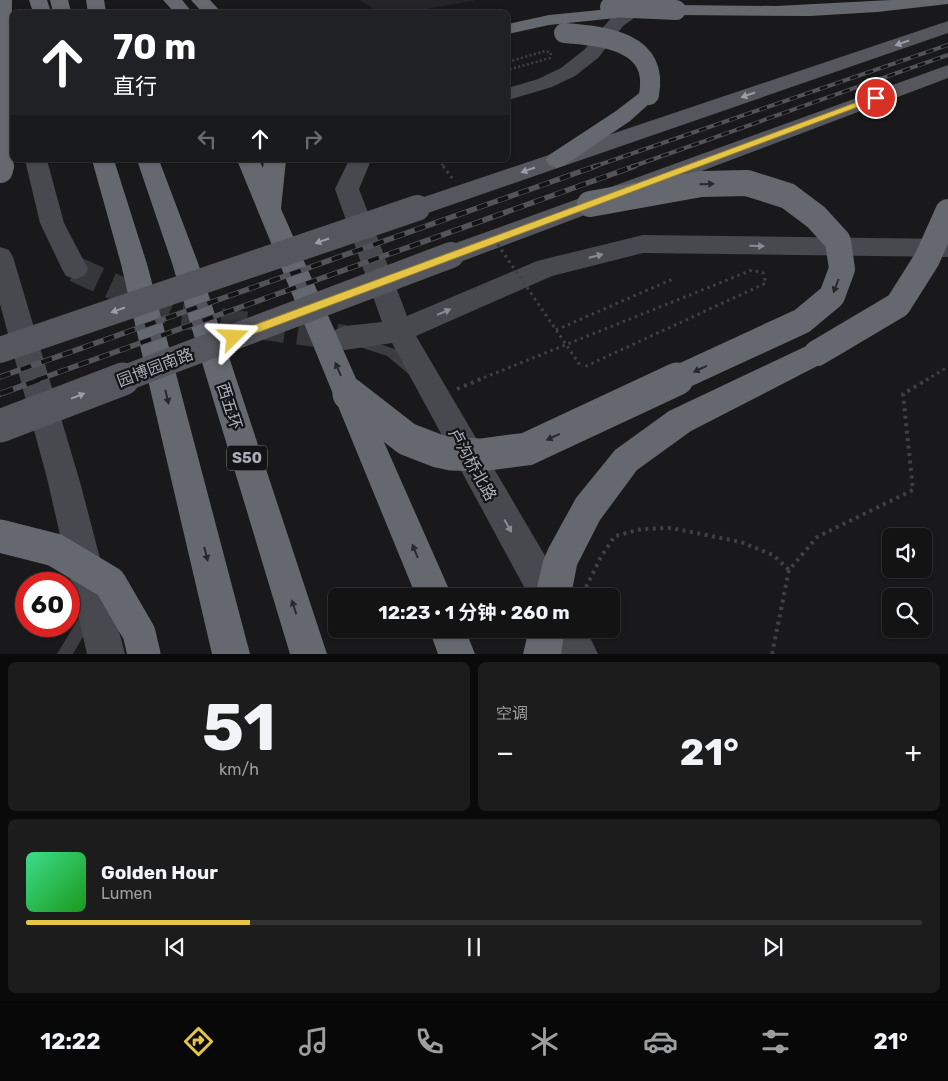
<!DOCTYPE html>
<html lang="zh">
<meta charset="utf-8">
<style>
:root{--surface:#131314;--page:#1c1c1d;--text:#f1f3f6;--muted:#9d9ea0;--line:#323234;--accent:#e5c446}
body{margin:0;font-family:Rubik,"Noto Sans SC",sans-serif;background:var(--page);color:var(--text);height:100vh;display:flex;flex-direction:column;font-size:19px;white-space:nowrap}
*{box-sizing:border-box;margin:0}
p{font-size:16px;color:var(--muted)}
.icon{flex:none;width:28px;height:28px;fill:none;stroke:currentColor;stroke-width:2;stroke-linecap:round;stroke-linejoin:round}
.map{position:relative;height:654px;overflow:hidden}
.side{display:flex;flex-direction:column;gap:8px;padding:8px;background:#0a0a0b;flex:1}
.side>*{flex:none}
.top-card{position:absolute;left:10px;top:10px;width:500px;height:152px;border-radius:8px;box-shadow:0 1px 4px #0004,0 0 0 1px var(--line);background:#202124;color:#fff;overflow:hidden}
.tools{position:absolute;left:882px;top:528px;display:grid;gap:10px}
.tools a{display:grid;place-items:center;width:50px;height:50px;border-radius:8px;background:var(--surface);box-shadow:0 1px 4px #0004,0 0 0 1px var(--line);font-size:25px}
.speed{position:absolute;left:15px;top:572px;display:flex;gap:10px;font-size:25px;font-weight:700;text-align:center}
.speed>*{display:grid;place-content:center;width:65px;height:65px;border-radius:50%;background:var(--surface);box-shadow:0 1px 4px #0004,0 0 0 1px var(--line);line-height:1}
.speed .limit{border:8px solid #d22;background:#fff;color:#111}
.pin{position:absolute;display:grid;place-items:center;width:42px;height:42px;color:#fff;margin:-21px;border:2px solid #fff;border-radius:50%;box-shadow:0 1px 5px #0007}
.me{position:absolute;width:55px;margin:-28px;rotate:69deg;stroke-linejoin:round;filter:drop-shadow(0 0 4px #0008)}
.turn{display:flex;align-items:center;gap:18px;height:105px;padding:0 20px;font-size:22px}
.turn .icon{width:65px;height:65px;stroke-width:2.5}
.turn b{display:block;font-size:35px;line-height:42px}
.lanes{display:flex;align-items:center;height:48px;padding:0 20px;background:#0003;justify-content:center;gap:25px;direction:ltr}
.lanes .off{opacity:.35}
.big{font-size:38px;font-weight:700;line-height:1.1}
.side .card{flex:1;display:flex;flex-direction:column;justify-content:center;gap:8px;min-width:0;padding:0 18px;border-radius:8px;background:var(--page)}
.side .dial{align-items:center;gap:0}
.dial b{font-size:65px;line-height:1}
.song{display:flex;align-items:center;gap:15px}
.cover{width:60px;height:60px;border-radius:8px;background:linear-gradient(135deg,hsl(150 70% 55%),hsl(120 70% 35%))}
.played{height:5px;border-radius:2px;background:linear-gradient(90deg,var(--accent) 25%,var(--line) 25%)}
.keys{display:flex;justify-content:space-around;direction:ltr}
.heat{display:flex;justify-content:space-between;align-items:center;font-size:28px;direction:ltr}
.side .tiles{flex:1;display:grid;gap:8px;grid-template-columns:1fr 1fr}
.card:last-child{grid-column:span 2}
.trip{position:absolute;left:328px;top:588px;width:292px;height:50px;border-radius:8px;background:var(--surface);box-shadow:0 1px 4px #0004,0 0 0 1px var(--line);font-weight:700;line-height:50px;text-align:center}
.menu{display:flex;height:80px;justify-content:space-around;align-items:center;background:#080808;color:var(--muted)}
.menu .icon{width:35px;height:35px}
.menu .selected{color:var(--accent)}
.menu b{font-size:22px;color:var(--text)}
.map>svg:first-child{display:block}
.built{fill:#252528}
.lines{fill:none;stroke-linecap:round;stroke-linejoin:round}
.secondary-tunnel{stroke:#36373b;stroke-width:26;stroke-dasharray:26 13;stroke-linecap:butt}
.path-far2{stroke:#404146;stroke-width:2.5;stroke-dasharray:2 2.5;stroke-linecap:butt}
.path-far1{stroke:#404146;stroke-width:3;stroke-dasharray:2.5 4;stroke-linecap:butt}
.path{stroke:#404146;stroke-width:4;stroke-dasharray:3 4.5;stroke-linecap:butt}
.lane{fill:#3c3c41;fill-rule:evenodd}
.secondary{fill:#48494f;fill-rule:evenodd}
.primary{fill:#56575e;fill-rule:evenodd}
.highway{fill:#666870;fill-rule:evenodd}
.rail-far2-casing{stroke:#53545a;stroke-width:4}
.rail-far1-casing{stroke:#53545a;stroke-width:5.5}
.rail-casing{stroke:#53545a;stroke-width:6}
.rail-far2{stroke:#141416;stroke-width:2.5;stroke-dasharray:8;stroke-linecap:butt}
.rail-far1{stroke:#141416;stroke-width:4;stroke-dasharray:11;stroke-linecap:butt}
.rail{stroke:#141416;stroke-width:4.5;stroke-dasharray:14;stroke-linecap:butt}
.path-bridge{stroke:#404146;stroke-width:3;stroke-dasharray:2.5 4;stroke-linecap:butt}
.primary-bridge-far1{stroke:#56575e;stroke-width:26}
.primary-bridge{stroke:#56575e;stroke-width:33}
.highway-bridge-far2{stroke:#666870;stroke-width:20}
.highway-bridge-far1{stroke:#666870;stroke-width:26}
.highway-bridge{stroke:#666870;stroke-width:33}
.oneway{fill:#9b9da7}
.oneway2{fill:#28292c}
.oneway3{fill:#898b94}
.route{fill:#e5c446;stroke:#957f2e}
.labels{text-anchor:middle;stroke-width:4.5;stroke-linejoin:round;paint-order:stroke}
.shield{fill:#141416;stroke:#7e8088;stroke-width:1}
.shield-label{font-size:15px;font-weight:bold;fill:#acaeb9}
.street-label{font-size:16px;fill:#acaeb9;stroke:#141416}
</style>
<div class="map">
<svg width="948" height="654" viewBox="0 0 948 654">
<rect width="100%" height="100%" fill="#19191b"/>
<path class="built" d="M359,0H477L409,12H380Z"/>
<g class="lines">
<path class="secondary-tunnel" d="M75,269L176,315L345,338"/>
<g class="path-far2">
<path d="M508,62L545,51L551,53L550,58L508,70"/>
<path d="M439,160L444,167"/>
</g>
<g class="path-far1">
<path d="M443,166L452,178"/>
<path d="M556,330L675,278"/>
<path d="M478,380L752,270L763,273L766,283L582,368"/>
<path d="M926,380L948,367"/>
</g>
<g class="path">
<path d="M457,389L481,379"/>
<path d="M586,587L601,557L615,536L642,529L671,528L741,542L773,555L789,570"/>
<path d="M772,654L789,570L817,537L913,490L903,394L928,379"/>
</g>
<g class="lane">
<path d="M358,337L395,349L418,367L420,371L418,375L414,376L410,375L387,356L354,345L352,342L354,339Z"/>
<path d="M88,609L93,611L95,616L73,654H57L83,611Z"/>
</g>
<g class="secondary">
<path d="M638,0H659L623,26L598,58L575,76L552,87L508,100V88L538,79L561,68L584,50L611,18Z"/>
<path d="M1,17L7,19L12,27V69L5,67C0,56 0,29 1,17Z"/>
<path d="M25,160H47L64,223L88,269L84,276L75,279L66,276L62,269L40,223Z"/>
<path d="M349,160H371L359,189L407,316L537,261L643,235L948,239V257L643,253L552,276L416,336L561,583L566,596H529L392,343L345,350L335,346L331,338L335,330L345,326L382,322L335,189Z"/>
<path d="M0,247L9,250L13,257L80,482L125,654H87L48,482L0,304Z"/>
<path d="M548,629H586L598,654H559Z"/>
</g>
<g class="primary">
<path d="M948,21V33L425,214L417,217L409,214L405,208L409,202Z"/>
<path d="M948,65V78L460,262L451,265L442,262L438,255L442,248Z"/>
</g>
<g class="highway">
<path d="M29,0H47L51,12H33Z"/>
<path d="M50,0H68L71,12H53Z"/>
<path d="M86,0H104L106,12H88Z"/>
<path d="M163,0H182L192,12H174Z"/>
<path d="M191,0H210L221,12H202Z"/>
<path d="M891,0H948V4L877,12L810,16L676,15L670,14L667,10L670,6L676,5L776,6Z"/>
<path d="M610,9L616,10L619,14L616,18L549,25L508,34V24L549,15Z"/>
<path d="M649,89L656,91L659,95L630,121L565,165L557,168L549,165L546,160L549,155L616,111L642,91Z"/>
<path d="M92,160H114L147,264L250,654H212L121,264Z"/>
<path d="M137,160H159L198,263L327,654H290L172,263Z"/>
<path d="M237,160H259L263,168L264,160H286L281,209L452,596H416Z"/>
<path d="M817,341L827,345L831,353L827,361L691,431L637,470L600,520L577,565L571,596H535L543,561L548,549L576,498L615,450L669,411Z"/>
<path d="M429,629H465L475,654H438Z"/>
<path d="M529,629H565L561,654H523Z"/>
</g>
<g class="rail-far2-casing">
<g id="rail-far2">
<path d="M593,167L948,45"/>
<path d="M631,167L948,55"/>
</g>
</g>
<g class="rail-far1-casing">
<g id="rail-far1">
<path d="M0,377L596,166"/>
<path d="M37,380L635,166"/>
</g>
</g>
<g class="rail-casing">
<path id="rail" d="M0,394L41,379"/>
</g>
<use href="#rail-far2" class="rail-far2"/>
<use href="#rail-far1" class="rail-far1"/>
<use href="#rail" class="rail"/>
<path class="path-bridge" d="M494,239L582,368"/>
<g class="primary-bridge-far1">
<path d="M0,350L417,208"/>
<path d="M120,380L451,255"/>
</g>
<path class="primary-bridge" d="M0,426L123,379"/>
<g class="highway-bridge-far2">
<path d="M610,7L676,10"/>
<path d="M564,33C604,36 659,41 649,95"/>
<path d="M1,167L3,158L1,135L2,0"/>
</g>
<g class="highway-bridge-far1">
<path d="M0,170L1,166"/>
<path d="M590,204L701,184L747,183L788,196L816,217L838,241L842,269L832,296L802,321L674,380"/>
<path d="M817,353L898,305L927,259L948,212"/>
</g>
<g class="highway-bridge">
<path d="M349,394L407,439L438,451L452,454L481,455L527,449L677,379"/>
<path d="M0,536L55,550L110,583L139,633L144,654"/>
</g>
</g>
<defs><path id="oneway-solid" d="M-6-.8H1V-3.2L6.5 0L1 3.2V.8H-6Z" transform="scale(1.25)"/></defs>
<g class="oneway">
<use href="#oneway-solid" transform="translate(902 43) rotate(161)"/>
<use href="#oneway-solid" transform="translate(748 95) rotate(161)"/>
<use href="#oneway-solid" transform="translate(528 170) rotate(161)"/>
<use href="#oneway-solid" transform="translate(322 241) rotate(161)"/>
<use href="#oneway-solid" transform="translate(118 310) rotate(161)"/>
<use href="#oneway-solid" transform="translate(78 396) rotate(-21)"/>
</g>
<g class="oneway2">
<use href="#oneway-solid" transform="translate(707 184) rotate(-2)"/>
<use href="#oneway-solid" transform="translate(836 286) rotate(111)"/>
<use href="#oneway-solid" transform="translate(338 369) rotate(-113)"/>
<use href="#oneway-solid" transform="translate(700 369) rotate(155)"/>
<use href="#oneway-solid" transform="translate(167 397) rotate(76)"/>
<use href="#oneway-solid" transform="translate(553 437) rotate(155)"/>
<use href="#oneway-solid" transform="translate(415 551) rotate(-112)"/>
<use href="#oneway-solid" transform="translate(206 554) rotate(76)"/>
<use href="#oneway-solid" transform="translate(294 607) rotate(-108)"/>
</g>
<g class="oneway3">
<use href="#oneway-solid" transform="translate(757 246) rotate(1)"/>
<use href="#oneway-solid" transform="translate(596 256) rotate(-14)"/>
<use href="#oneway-solid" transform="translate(444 312) rotate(-23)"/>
<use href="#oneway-solid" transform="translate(508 526) rotate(61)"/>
</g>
<path class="route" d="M876,95L879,96V99L238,340H230L229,337L230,334Z"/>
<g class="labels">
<rect class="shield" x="227" y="445.5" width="40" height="25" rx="4"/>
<g class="shield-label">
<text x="247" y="463">S50</text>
</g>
<g class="street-label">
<text transform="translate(155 367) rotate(-21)" y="6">园博园南路</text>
<text transform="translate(230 406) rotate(72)" y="6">西五环</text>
<text transform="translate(473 464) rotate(61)" y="6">卢沟桥北路</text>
</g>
</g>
</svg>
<div class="tools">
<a><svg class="icon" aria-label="sound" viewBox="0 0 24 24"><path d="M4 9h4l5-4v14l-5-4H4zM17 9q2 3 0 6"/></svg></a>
<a><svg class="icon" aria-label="search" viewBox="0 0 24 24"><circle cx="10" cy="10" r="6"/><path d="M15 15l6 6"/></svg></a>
</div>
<div class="speed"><div class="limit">60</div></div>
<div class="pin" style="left:876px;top:98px;background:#d93025"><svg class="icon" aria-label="arrive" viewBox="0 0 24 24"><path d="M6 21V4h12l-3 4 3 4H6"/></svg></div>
<svg class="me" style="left:234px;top:337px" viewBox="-20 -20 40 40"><path d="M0-17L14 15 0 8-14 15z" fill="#e5c446" stroke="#fff" stroke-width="4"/></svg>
<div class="trip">12:23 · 1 分钟 · 260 m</div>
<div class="top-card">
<div class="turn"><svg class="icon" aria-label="ahead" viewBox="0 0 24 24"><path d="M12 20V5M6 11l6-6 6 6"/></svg><div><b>70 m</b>直行</div></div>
<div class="lanes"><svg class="icon off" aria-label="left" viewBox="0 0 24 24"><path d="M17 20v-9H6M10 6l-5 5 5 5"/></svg><svg class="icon" aria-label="ahead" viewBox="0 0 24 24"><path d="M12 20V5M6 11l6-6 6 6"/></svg><svg class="icon off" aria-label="right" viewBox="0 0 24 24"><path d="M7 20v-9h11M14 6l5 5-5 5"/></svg></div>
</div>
</div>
<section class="side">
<div class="tiles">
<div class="card dial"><b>51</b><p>km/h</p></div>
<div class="card"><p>空调</p>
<div class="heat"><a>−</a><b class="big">21°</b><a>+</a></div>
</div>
<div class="card">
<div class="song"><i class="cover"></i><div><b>Golden Hour</b><p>Lumen</p></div></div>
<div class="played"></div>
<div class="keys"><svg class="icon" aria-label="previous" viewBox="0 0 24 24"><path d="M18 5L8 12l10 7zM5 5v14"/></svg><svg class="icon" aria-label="pause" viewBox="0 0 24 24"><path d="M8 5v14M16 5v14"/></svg><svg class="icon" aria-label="next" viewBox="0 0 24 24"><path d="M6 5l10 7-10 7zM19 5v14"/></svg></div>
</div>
</div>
</section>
<nav class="menu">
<b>12:22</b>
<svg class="icon selected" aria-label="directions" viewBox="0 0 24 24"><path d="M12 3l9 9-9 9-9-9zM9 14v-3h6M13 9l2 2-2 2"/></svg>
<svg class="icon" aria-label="music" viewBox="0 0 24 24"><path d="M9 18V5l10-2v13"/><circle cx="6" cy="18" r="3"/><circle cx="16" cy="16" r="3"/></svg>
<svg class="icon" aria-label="phone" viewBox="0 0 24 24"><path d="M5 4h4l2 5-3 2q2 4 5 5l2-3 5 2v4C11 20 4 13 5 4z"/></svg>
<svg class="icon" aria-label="climate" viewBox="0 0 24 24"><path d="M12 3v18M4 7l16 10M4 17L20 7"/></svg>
<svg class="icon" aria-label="car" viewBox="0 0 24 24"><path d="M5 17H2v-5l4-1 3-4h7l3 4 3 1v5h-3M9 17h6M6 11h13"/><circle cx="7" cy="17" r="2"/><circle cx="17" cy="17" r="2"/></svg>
<svg class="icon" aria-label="filters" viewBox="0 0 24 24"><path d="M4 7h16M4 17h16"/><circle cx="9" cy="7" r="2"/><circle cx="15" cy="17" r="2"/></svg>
<b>21°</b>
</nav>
